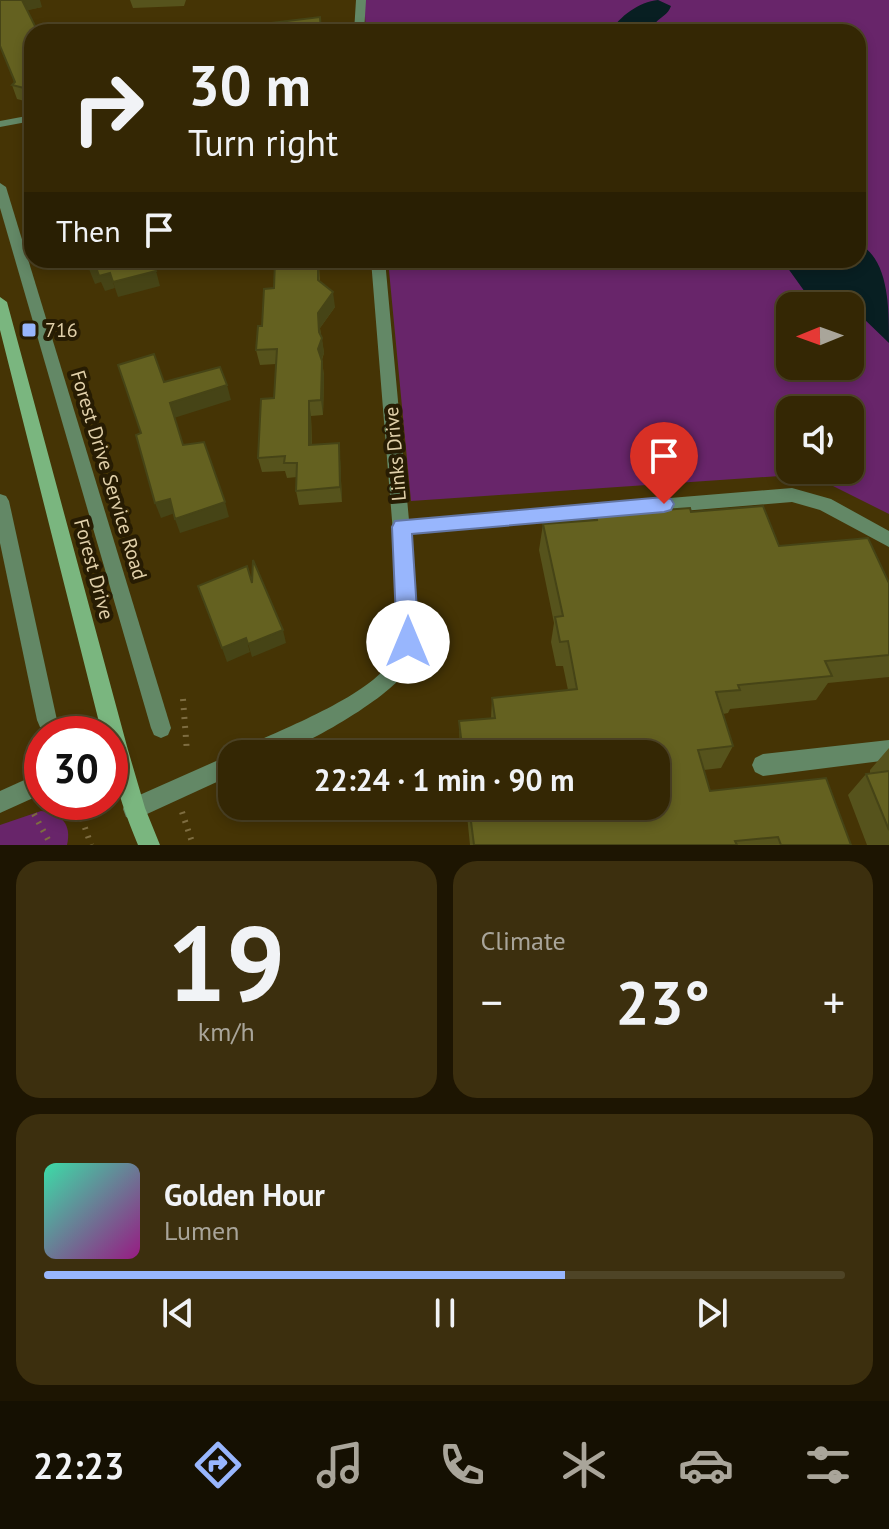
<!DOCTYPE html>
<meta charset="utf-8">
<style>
:root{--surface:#342704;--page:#3c2f0e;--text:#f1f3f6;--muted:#a9a59a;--line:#4e4426;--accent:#98b6fd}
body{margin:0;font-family:"PT Sans",sans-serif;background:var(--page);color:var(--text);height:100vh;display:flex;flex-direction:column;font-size:30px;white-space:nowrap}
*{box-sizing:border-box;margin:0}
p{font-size:26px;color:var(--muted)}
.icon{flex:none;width:44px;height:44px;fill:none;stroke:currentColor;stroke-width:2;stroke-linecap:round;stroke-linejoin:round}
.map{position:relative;height:845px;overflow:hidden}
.panel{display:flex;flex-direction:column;gap:16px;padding:16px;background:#1d1502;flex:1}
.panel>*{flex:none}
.top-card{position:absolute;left:24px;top:24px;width:842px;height:244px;border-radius:24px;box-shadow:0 4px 12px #0003,0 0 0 2px var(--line);background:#342704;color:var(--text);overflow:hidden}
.needle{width:52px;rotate:269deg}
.fabs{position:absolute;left:776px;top:292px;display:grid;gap:16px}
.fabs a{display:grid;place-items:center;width:88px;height:88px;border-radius:16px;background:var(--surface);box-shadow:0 4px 12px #0003,0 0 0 2px var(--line);font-size:40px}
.speed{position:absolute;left:24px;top:716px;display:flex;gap:16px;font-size:40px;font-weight:700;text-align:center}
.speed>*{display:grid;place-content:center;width:104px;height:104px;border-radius:50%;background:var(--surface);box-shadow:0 4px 12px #0003,0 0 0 2px var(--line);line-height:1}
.speed .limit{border:12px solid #d22;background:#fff;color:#111}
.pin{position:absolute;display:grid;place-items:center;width:68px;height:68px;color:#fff;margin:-82px -34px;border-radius:50% 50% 50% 0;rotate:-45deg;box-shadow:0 0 8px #0007}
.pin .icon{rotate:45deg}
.me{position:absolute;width:88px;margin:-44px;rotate:0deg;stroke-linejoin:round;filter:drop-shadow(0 0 6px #0008)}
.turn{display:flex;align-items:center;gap:28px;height:168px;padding:0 32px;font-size:36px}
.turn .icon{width:104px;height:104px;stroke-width:2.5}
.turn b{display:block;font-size:56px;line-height:68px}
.then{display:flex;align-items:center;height:76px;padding:0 32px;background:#0003;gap:16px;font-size:30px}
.big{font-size:60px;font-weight:800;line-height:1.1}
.panel .card{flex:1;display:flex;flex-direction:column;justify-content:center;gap:12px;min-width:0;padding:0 28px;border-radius:24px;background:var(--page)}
.panel .dial{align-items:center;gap:0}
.dial b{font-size:104px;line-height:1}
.song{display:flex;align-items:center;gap:24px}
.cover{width:96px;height:96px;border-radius:12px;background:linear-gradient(135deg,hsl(160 70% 55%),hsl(310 70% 35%))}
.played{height:8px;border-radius:4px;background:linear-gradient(90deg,var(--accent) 65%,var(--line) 65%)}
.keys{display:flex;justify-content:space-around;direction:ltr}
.heat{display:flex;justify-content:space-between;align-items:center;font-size:44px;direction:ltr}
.panel .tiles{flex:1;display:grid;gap:16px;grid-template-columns:1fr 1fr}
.card:last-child{grid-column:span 2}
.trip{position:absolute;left:218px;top:740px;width:452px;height:80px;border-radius:24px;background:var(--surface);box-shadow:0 4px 12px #0003,0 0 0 2px var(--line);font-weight:800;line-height:80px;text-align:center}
.dock{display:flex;height:128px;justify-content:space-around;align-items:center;background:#151002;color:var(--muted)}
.dock .icon{width:56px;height:56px}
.dock .selected{color:var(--accent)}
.dock b{font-size:36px;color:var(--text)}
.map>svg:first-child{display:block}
.green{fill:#68256a;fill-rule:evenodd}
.water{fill:#081f22}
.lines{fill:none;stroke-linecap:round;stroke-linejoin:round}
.path{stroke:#7e6d41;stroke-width:6;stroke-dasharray:2 7;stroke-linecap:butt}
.service{fill:#638866;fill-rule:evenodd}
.minor{fill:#638866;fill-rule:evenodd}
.secondary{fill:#7ab67f;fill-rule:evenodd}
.wall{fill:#56531c}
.shaded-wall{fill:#464416}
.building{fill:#646120;stroke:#464416;stroke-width:2}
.route{fill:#98b6fd;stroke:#6376a4;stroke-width:2}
.poi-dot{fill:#98b6fd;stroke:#271c03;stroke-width:3}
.labels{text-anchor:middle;stroke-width:8;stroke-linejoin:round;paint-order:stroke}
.poi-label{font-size:20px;fill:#e1d0aa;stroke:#271c03;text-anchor:start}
.street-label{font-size:20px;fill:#e1d0aa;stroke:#271c03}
</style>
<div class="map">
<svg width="889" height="845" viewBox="0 0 889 845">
<rect width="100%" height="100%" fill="#453405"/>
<g class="green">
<path d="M364,0H889V514L809,474L411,501L388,260H858V32H366ZM790,306H850V366H790ZM790,410H850V470H790Z"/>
<path d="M41,811C61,813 72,824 67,845H0V825Z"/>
</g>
<g class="water">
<path d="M658,0L671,6C667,18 654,18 651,32H610C620,16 639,2 658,0Z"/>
<path d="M858,243C889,259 889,307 889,343L862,317L850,313V306H815L782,260H858Z"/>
</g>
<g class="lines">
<g class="path">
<path d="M183,699L187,752"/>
<path d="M76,802L91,845"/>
<path d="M182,812L193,845"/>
<path d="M34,814L51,845"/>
</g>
<g class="service">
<path d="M792,488L831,499L889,531V547L820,510L792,502L402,534L396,532L393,527L396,522L402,520Z"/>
<path d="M889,740V760L763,776L755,772L752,765L755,758L763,754Z"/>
</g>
<g class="minor">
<path d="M356,0H366L364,32H354Z"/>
<path d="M32,115V121L0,127V121Z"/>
<path d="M0,183L6,187L171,728L168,735L161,738L154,735L151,728L0,208Z"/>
<path d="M371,260H385L417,607C418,630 417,653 404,673C390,697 300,750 273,754C263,756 251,754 241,754L245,747C282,729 375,694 393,657C400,642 398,623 399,607Z"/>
<path d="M0,494L6,496L9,501L57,720L54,727L47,730L40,727L37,720L0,543Z"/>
<path d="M232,754V775L134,820L126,817L123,809L126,801Z"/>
<path d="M42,772V794L0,813V791Z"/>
</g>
<path class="secondary" d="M0,297L7,302L128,750L145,808L160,845H138C123,808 110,774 110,734H102L0,330Z"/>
</g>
<g class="wall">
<path d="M0,0L42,7L27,10L32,32V103L17,99L12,85L14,83Z"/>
<path d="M130,0H186L184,6L133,8Z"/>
<path d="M275,260H325V264L319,265L320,281L335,307L320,328L324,353L322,360L324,376L323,415L311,416L312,445L339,443L340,458L342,502L299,505L296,491L297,477L287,478L285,471L262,472L258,458L274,398L276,364L260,365L256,350L262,326L274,288Z"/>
<path d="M691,512L779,546L889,583V677L828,683L816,700L730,709L728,713L723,714L733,746L721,768L704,770L710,791L851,845H470L466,806H656V754H460L459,721L491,718L492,698L568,690L563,666H556L551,642L554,623L539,550L543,524L595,520L596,515Z"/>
<path d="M889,748V845H867L848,795L866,774L870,773V770Z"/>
</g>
<g class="shaded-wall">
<path d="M22,0H40L42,7L25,11Z"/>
<path d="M96,267L110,273L115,288L105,291L101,282L95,284L89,269Z"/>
<path d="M156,271L160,286L118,297L113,282Z"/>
<path d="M333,292L335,307L320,328L321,342L322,338L324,353L320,364L318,349V313Z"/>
<path d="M322,361L324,376L323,415L321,400Z"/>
<path d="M227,385L231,400L174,418L170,403Z"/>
<path d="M309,401L311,416L312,460L309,445Z"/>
<path d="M339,443L340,458L342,502L340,487Z"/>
<path d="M170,499L175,513L161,518L155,503Z"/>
<path d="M225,502L229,517L180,533L175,519Z"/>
<path d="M283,630L286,643L252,657L248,644Z"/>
<path d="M246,638L250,652L227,662L222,648Z"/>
</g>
<g class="building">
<path d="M0,0H22L38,32H32V90L12,85L15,82L0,46Z"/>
<path d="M320,17L321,32H239L229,28Z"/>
<path d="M32,122V150L25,123Z"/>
<path d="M86,260H151L156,271L113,282L110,273L99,276L96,267L89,269Z"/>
<path d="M275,260H318V280L333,292L318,313L319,332L322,338L318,349L322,361L321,400L309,401V445L339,443L340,487L296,491L297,463H284L285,456L258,458L261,399L274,398L277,349L256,350L258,326H262L264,289L274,288Z"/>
<path d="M154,354L164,382L220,367L227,385L170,403L183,445L204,442L225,502L175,519L170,499L155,503L136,435L141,433L118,365Z"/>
<path d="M763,506L779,546L868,538L889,583V655L825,661L832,676L738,685L740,690L716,692L733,746L698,750L710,791L826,778L851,845H781L778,837L735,841L737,845H474L469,806H656V754H463L459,721L495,718L492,698L577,689L568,641L560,642L555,617L563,616L543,524L597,520L596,515L690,508L691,512Z"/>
<path d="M253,560L283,630L248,644L246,638L222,648L198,586L247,566L252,583Z"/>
<path d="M889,771V830L866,774Z"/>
</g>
<path class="route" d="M664,497L671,499L674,504L671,510L664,512L412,534L419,642L416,649L408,652L400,649L397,642L392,527L395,521Z"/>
<rect class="poi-dot" x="21" y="322" width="16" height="16" rx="4"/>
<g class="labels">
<g class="poi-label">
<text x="45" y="337">716</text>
</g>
<g class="street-label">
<text transform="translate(395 454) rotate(-95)" y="7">Links Drive</text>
<text transform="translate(109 475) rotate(73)" y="7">Forest Drive Service Road</text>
<text transform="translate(94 569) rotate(75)" y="7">Forest Drive</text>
</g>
</g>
</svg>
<div class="fabs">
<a><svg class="needle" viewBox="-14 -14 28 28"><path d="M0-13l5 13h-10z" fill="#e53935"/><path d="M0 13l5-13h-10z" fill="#a9a59a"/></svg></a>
<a><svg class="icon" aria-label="sound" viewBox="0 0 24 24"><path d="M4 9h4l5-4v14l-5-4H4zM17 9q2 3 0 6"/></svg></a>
</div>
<div class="speed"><div class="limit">30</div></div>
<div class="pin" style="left:664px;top:504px;background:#d93025"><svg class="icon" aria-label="arrive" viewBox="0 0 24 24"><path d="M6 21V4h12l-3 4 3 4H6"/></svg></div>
<svg class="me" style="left:408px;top:642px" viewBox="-20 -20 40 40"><circle r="19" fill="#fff"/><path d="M0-13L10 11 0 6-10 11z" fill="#98b6fd"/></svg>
<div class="trip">22:24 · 1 min · 90 m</div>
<div class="top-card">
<div class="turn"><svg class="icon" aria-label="right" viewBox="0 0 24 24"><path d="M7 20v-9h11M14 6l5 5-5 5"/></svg><div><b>30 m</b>Turn right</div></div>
<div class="then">Then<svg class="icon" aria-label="arrive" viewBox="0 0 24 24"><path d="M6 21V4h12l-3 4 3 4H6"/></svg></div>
</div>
</div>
<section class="panel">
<div class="tiles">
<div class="card dial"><b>19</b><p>km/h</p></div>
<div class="card"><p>Climate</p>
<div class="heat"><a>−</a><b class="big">23°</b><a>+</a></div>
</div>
<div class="card">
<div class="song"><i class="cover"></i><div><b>Golden Hour</b><p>Lumen</p></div></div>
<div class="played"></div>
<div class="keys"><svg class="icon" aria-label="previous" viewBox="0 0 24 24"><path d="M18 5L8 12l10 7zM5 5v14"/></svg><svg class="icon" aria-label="pause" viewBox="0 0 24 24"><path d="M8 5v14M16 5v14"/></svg><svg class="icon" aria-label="next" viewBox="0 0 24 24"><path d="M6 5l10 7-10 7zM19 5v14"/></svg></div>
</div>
</div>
</section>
<nav class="dock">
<b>22:23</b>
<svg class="icon selected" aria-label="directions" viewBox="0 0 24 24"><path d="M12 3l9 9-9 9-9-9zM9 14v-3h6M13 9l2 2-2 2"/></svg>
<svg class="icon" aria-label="music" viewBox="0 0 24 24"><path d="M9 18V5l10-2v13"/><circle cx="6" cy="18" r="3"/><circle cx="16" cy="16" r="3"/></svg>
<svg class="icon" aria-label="phone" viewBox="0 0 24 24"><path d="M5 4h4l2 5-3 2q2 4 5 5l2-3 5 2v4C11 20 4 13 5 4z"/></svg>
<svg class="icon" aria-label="climate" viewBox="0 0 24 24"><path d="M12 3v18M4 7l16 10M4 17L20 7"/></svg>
<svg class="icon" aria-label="car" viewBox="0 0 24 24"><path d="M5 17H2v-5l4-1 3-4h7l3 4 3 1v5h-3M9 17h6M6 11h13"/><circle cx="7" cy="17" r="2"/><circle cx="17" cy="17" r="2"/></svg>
<svg class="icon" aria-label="filters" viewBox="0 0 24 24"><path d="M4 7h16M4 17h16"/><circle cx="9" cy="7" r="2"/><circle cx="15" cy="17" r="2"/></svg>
</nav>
